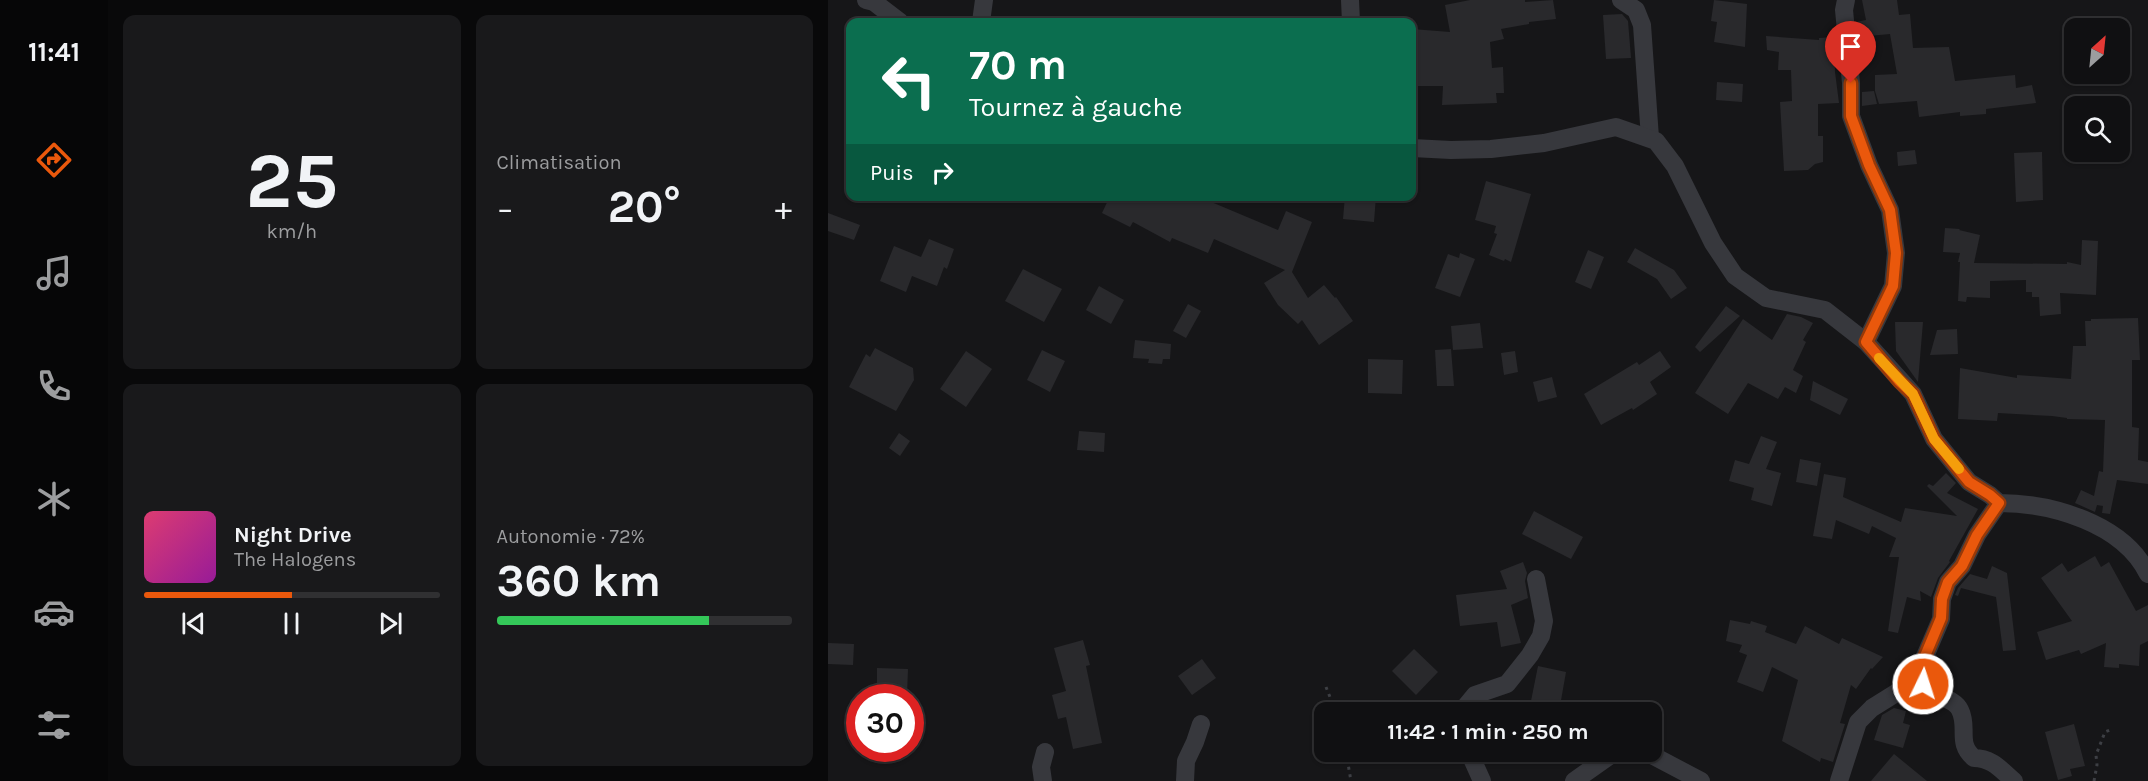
<!DOCTYPE html>
<html lang="fr">
<meta charset="utf-8">
<style>
:root{--surface:#101012;--page:#19191b;--text:#f1f3f6;--muted:#9c9d9f;--line:#303032;--accent:#ea580c}
body{margin:0;font-family:Karla,sans-serif;background:var(--page);color:var(--text);height:100vh;display:flex;flex-direction:column;font-size:22px;white-space:nowrap}
*{box-sizing:border-box;margin:0}
p{font-size:20px;color:var(--muted)}
.icon{flex:none;width:33px;height:33px;fill:none;stroke:currentColor;stroke-width:2;stroke-linecap:round;stroke-linejoin:round}
.map{position:relative;flex:1;overflow:hidden}
.details{display:flex;flex-direction:column;gap:15px;padding:15px;background:#09090a;width:720px}
.details>*{flex:none}
.banner{position:absolute;left:18px;top:18px;width:570px;height:183px;border-radius:12px;box-shadow:0 2px 4px #0004,0 0 0 2px var(--line);background:#0b6e4f;color:#fff;overflow:hidden}
.needle{width:39px;rotate:27deg}
.fabs{position:absolute;left:1236px;top:18px;display:grid;gap:12px}
.fabs a{display:grid;place-items:center;width:66px;height:66px;border-radius:12px;background:var(--surface);box-shadow:0 2px 4px #0004,0 0 0 2px var(--line);font-size:30px}
.speed{position:absolute;left:18px;top:684px;display:flex;gap:12px;font-size:30px;font-weight:700;text-align:center}
.speed>*{display:grid;place-content:center;width:78px;height:78px;border-radius:50%;background:var(--surface);box-shadow:0 2px 4px #0004,0 0 0 2px var(--line);line-height:1}
.speed .limit{border:9px solid #d22;background:#fff;color:#111}
.pin{position:absolute;display:grid;place-items:center;width:51px;height:51px;color:#fff;margin:-62px -26px;border-radius:50% 50% 50% 0;rotate:-45deg;box-shadow:0 0 6px #0007}
.pin .icon{rotate:45deg}
.me{position:absolute;width:66px;margin:-33px;rotate:4deg;stroke-linejoin:round;filter:drop-shadow(0 0 4px #0008)}
.turn{display:flex;align-items:center;gap:21px;height:126px;padding:0 24px;font-size:27px}
.turn .icon{width:78px;height:78px;stroke-width:2.5}
.turn b{display:block;font-size:42px;line-height:51px}
.then{display:flex;align-items:center;height:57px;padding:0 24px;background:#0003;gap:12px;font-size:22px}
.big{font-size:45px;font-weight:700;line-height:1.1}
.details .widget{flex:1;display:flex;flex-direction:column;justify-content:center;gap:9px;min-width:0;padding:0 21px;border-radius:12px;background:var(--page)}
.details .dial{align-items:center;gap:0}
.dial b{font-size:78px;line-height:1}
.song{display:flex;align-items:center;gap:18px}
.cover{width:72px;height:72px;border-radius:9px;background:linear-gradient(135deg,hsl(340 70% 55%),hsl(300 70% 35%))}
.played{height:6px;border-radius:3px;background:linear-gradient(90deg,var(--accent) 50%,var(--line) 50%)}
.keys{display:flex;justify-content:space-around;direction:ltr}
.heat{display:flex;justify-content:space-between;align-items:center;font-size:33px;direction:ltr}
.charge{height:9px;border-radius:4px;background:linear-gradient(90deg,#34c759 72%,var(--line) 0)}
.details .tiles{flex:1;display:grid;gap:15px;grid-template-columns:repeat(2,1fr)}
.trip{position:absolute;left:486px;top:702px;width:348px;height:60px;border-radius:12px;background:var(--surface);box-shadow:0 2px 4px #0004,0 0 0 2px var(--line);font-weight:700;line-height:60px;text-align:center}
main{display:flex;flex:1;min-height:0}
.tabs{display:flex;flex-direction:column;width:108px;justify-content:space-around;align-items:center;background:#060607;color:var(--muted)}
.tabs .icon{width:42px;height:42px}
.tabs .active{color:var(--accent)}
.tabs b{font-size:27px;color:var(--text)}
.map>svg:first-child{display:block}
.building{fill:#29292c}
.lines{fill:none;stroke-linecap:round;stroke-linejoin:round}
.path{stroke:#3d3f44;stroke-width:3;stroke-dasharray:3 4.5;stroke-linecap:butt}
.minor{stroke:#37383d;stroke-width:18}
.route-casing{stroke:#983908;stroke-width:15}
.route{stroke:#ea580c;stroke-width:10}
.slow{stroke:#f59e0b;stroke-width:10}
</style>
<main>
<nav class="tabs">
<b>11:41</b>
<svg class="icon active" aria-label="directions" viewBox="0 0 24 24"><path d="M12 3l9 9-9 9-9-9zM9 14v-3h6M13 9l2 2-2 2"/></svg>
<svg class="icon" aria-label="music" viewBox="0 0 24 24"><path d="M9 18V5l10-2v13"/><circle cx="6" cy="18" r="3"/><circle cx="16" cy="16" r="3"/></svg>
<svg class="icon" aria-label="phone" viewBox="0 0 24 24"><path d="M5 4h4l2 5-3 2q2 4 5 5l2-3 5 2v4C11 20 4 13 5 4z"/></svg>
<svg class="icon" aria-label="climate" viewBox="0 0 24 24"><path d="M12 3v18M4 7l16 10M4 17L20 7"/></svg>
<svg class="icon" aria-label="car" viewBox="0 0 24 24"><path d="M5 17H2v-5l4-1 3-4h7l3 4 3 1v5h-3M9 17h6M6 11h13"/><circle cx="7" cy="17" r="2"/><circle cx="17" cy="17" r="2"/></svg>
<svg class="icon" aria-label="filters" viewBox="0 0 24 24"><path d="M4 7h16M4 17h16"/><circle cx="9" cy="7" r="2"/><circle cx="15" cy="17" r="2"/></svg>
</nav>
<section class="details">
<div class="tiles">
<div class="widget dial"><b>25</b><p>km/h</p></div>
<div class="widget"><p>Climatisation</p>
<div class="heat"><a>−</a><b class="big">20°</b><a>+</a></div>
</div>
<div class="widget">
<div class="song"><i class="cover"></i><div><b>Night Drive</b><p>The Halogens</p></div></div>
<div class="played"></div>
<div class="keys"><svg class="icon" aria-label="previous" viewBox="0 0 24 24"><path d="M18 5L8 12l10 7zM5 5v14"/></svg><svg class="icon" aria-label="pause" viewBox="0 0 24 24"><path d="M8 5v14M16 5v14"/></svg><svg class="icon" aria-label="next" viewBox="0 0 24 24"><path d="M6 5l10 7-10 7zM19 5v14"/></svg></div>
</div>
<div class="widget"><p>Autonomie · 72%</p><b class="big">360 km</b><div class="charge"></div></div>
</div>
</section>
<div class="map">
<svg width="1320" height="781" viewBox="0 0 1320 781">
<rect width="100%" height="100%" fill="#161618"/>
<g class="building">
<path d="M642,0H697V2L725,0L728,19L701,22V24L673,29L676,39L662,42L664,68L675,67L676,93H668L669,103L614,105L615,86H584V29L622,32L617,5Z"/>
<path d="M886,0L919,4L917,47L886,42L889,22L883,21Z"/>
<path d="M1034,0H1069L1071,15L1082,14L1085,48L1121,47L1127,81L1187,75L1188,88L1204,85L1208,103L1158,109V114L1132,116V112L1091,117L1089,101L1051,104L1047,91V75L1069,74L1062,34L1040,36L1032,38L1028,22L1038,20Z"/>
<path d="M794,14L800,21L803,58L778,59L775,15Z"/>
<path d="M938,36L991,40V38L1006,37L1007,72L1011,103L990,104V136H995V162L987,164L980,170L956,171L952,102L964,101L963,70H950L951,52L939,50Z"/>
<path d="M889,82L915,84L914,102L888,100Z"/>
<path d="M1046,91L1049,104L1034,106V92Z"/>
<path d="M1087,150L1089,164L1070,166L1069,152Z"/>
<path d="M1214,152L1215,200L1188,202L1186,153Z"/>
<path d="M658,181L703,194L683,262L677,259L676,261L661,255L669,234L666,233L668,226L647,220Z"/>
<path d="M282,196H369L450,230L458,211L484,222L464,272L480,298L496,285L507,298L508,297L525,321L491,345L474,320L470,324L450,305L436,283L457,270L386,239L380,253L344,238L342,242L305,222L302,227L274,213Z"/>
<path d="M517,196H548L546,222L515,219Z"/>
<path d="M0,213L32,225L26,240L0,231Z"/>
<path d="M1117,228L1132,229L1131,230L1152,235L1146,263L1239,264V262L1253,265L1254,240L1270,241L1268,295L1232,293L1233,314L1212,316L1211,297H1204V292H1198V280L1162,281V298L1139,297L1138,302L1130,301L1132,262H1130L1132,253L1115,252Z"/>
<path d="M101,239L126,249L119,269L116,267L109,286L84,276L78,292L52,281L66,246L93,257Z"/>
<path d="M807,248L846,270L859,288L843,299L829,279L799,262Z"/>
<path d="M760,250L776,257L763,289L747,282Z"/>
<path d="M632,253L647,259L632,297L607,288L620,254L631,258Z"/>
<path d="M195,269L234,289L216,322L177,301Z"/>
<path d="M271,286L296,300L283,324L258,310Z"/>
<path d="M360,304L373,311L358,338L345,331Z"/>
<path d="M898,306L912,316L872,352L867,347Z"/>
<path d="M959,314L973,317L985,323L975,340L978,342L965,370L975,376L968,393L957,387L950,399L920,383L900,414L867,393L915,319L944,340Z"/>
<path d="M1310,318L1312,360H1304V427L1311,428L1310,460L1320,462V484L1289,480L1282,514L1274,513L1275,506L1269,505L1267,512L1247,503L1253,490L1266,496L1271,471L1275,472L1277,420L1239,419V418L1224,416L1170,413L1169,421L1130,419L1132,368L1189,378V375L1243,379L1245,346H1258L1257,321H1263V319Z"/>
<path d="M1067,322H1095L1090,382L1068,351Z"/>
<path d="M652,323L655,348L625,350L623,326Z"/>
<path d="M1129,329L1130,354L1102,355L1109,330Z"/>
<path d="M307,340L343,344L342,359H335L334,364L320,363L321,359L305,358Z"/>
<path d="M47,348L85,368L86,380L68,411L21,387L38,354L42,357Z"/>
<path d="M623,349L626,386H609L607,350Z"/>
<path d="M214,350L237,361L222,392L199,380Z"/>
<path d="M138,351L164,369L138,407L112,389Z"/>
<path d="M687,351L690,372L676,375L673,353Z"/>
<path d="M832,351L843,367L822,382L829,394L805,410L804,408L773,425L756,394L809,362L811,365Z"/>
<path d="M540,359L575,360L574,394L540,393Z"/>
<path d="M724,377L729,397L710,402L705,382Z"/>
<path d="M985,381L1020,399L1012,415L982,400Z"/>
<path d="M251,431L277,433L276,452L249,450Z"/>
<path d="M71,433L82,441L72,456L61,448Z"/>
<path d="M933,436L949,442L938,469L953,473L944,506L923,500L926,488L901,481L907,460L921,464Z"/>
<path d="M972,459L993,463L989,486L968,482Z"/>
<path d="M1118,473L1128,483L1119,493L1150,509L1121,561L1122,562L1110,578L1103,597L1092,591L1093,601L1079,597L1070,633L1060,631L1071,557H1061L1068,538L1044,526L1041,534L1008,520L1004,539L985,536L996,474L1018,478L1015,497L1073,522L1077,508L1129,516L1099,486L1101,484L1105,486Z"/>
<path d="M706,511L755,537L743,559L694,534Z"/>
<path d="M1267,556L1273,567L1281,562L1308,611L1320,605V641L1312,645L1311,666L1291,664V668L1276,667L1278,643L1253,654L1251,650L1218,660L1209,632L1244,621L1213,578L1234,563L1240,572Z"/>
<path d="M695,562L699,573L697,581L700,598L683,605L693,643L673,647L669,622L632,626L628,595L679,589L672,571Z"/>
<path d="M1164,566L1179,573L1188,650L1175,651L1168,597L1133,588L1130,596L1127,595L1130,588L1142,574L1159,579Z"/>
<path d="M902,620L922,624L923,621L939,626L937,632L968,644L977,626L1011,644L1014,638L1055,657L1044,669L1043,668L1028,689L1023,685L1012,723L1017,724L1005,762L993,758L992,762L954,741L970,680L944,667L935,692L909,682L919,655L911,652L914,645L898,641Z"/>
<path d="M255,640L262,665L258,666L274,743L245,749L238,717L230,719L224,695L238,691L226,648Z"/>
<path d="M0,643L26,644L25,665L0,664Z"/>
<path d="M586,649L610,672L588,695L564,671Z"/>
<path d="M374,659L388,678L364,695L350,676Z"/>
<path d="M710,666L738,672L732,706L703,701Z"/>
<path d="M49,668L80,669L79,695L49,694Z"/>
<path d="M1066,708L1078,711L1075,723L1082,725L1075,748L1046,740L1054,715Z"/>
<path d="M1246,724L1257,766L1242,769L1244,776L1230,780L1217,732Z"/>
<path d="M1066,754L1099,781H1043Z"/>
</g>
<g class="lines">
<g class="path">
<path d="M498,687L508,712"/>
<path d="M518,752L523,781"/>
<path d="M1266,781L1269,765L1268,755L1277,732L1282,730"/>
</g>
<g class="minor">
<path d="M38,0L46,2L72,22"/>
<path d="M522,0L523,22"/>
<path d="M793,0L808,10L814,25L822,138"/>
<path d="M1018,0L1016,10L1023,83V116L1041,165L1062,210L1068,253L1065,286L1038,342"/>
<path d="M153,22L156,0"/>
<path d="M584,148L623,150L663,149L716,143L788,127L828,141L847,166L885,243L907,276L938,298L997,310L1038,342L1085,394L1106,439L1141,482L1162,495L1171,503C1223,503 1295,523 1320,574"/>
<path d="M1092,668C1093,672 1093,678 1095,682C1100,698 1125,695 1132,710C1141,728 1128,743 1146,758C1164,758 1173,770 1186,781"/>
<path d="M633,712L647,695L679,684L702,655L713,636L716,621L708,579"/>
<path d="M641,752L654,781"/>
<path d="M818,752L873,781"/>
<path d="M215,781L213,767L217,752"/>
<path d="M357,781L358,761L367,742L373,724"/>
<path d="M746,781L787,752"/>
<path d="M1011,781L1030,722L1044,708L1084,683L1092,668L1113,619L1114,599L1120,582L1134,566L1149,535L1171,503"/>
</g>
</g>
<g class="lines">
<g class="route-casing">
<path id="route" d="M1023,83V116L1041,165L1062,210L1068,253L1065,286L1038,342L1071,381L1085,394L1106,439L1141,482L1162,495L1171,503L1149,535L1134,566L1120,582L1114,599L1113,618L1092,668L1095,684"/>
</g>
<use href="#route" class="route"/>
<path class="slow" d="M1051,358L1085,394L1106,439L1131,469"/>
</g>
</svg>
<div class="fabs">
<a><svg class="needle" viewBox="-14 -14 28 28"><path d="M0-13l5 13h-10z" fill="#e53935"/><path d="M0 13l5-13h-10z" fill="#9c9d9f"/></svg></a>
<a><svg class="icon" aria-label="search" viewBox="0 0 24 24"><circle cx="10" cy="10" r="6"/><path d="M15 15l6 6"/></svg></a>
</div>
<div class="speed"><div class="limit">30</div></div>
<div class="pin" style="left:1023px;top:83px;background:#d93025"><svg class="icon" aria-label="arrive" viewBox="0 0 24 24"><path d="M6 21V4h12l-3 4 3 4H6"/></svg></div>
<svg class="me" style="left:1095px;top:684px" viewBox="-20 -20 40 40"><circle r="17" fill="#ea580c" stroke="#fff" stroke-width="3"/><path d="M0-11L8 9 0 5-8 9z" fill="#fff"/></svg>
<div class="trip">11:42 · 1 min · 250 m</div>
<div class="banner">
<div class="turn"><svg class="icon" aria-label="left" viewBox="0 0 24 24"><path d="M17 20v-9H6M10 6l-5 5 5 5"/></svg><div><b>70 m</b>Tournez à gauche</div></div>
<div class="then">Puis<svg class="icon" aria-label="right" viewBox="0 0 24 24"><path d="M7 20v-9h11M14 6l5 5-5 5"/></svg></div>
</div>
</div>
</main>
